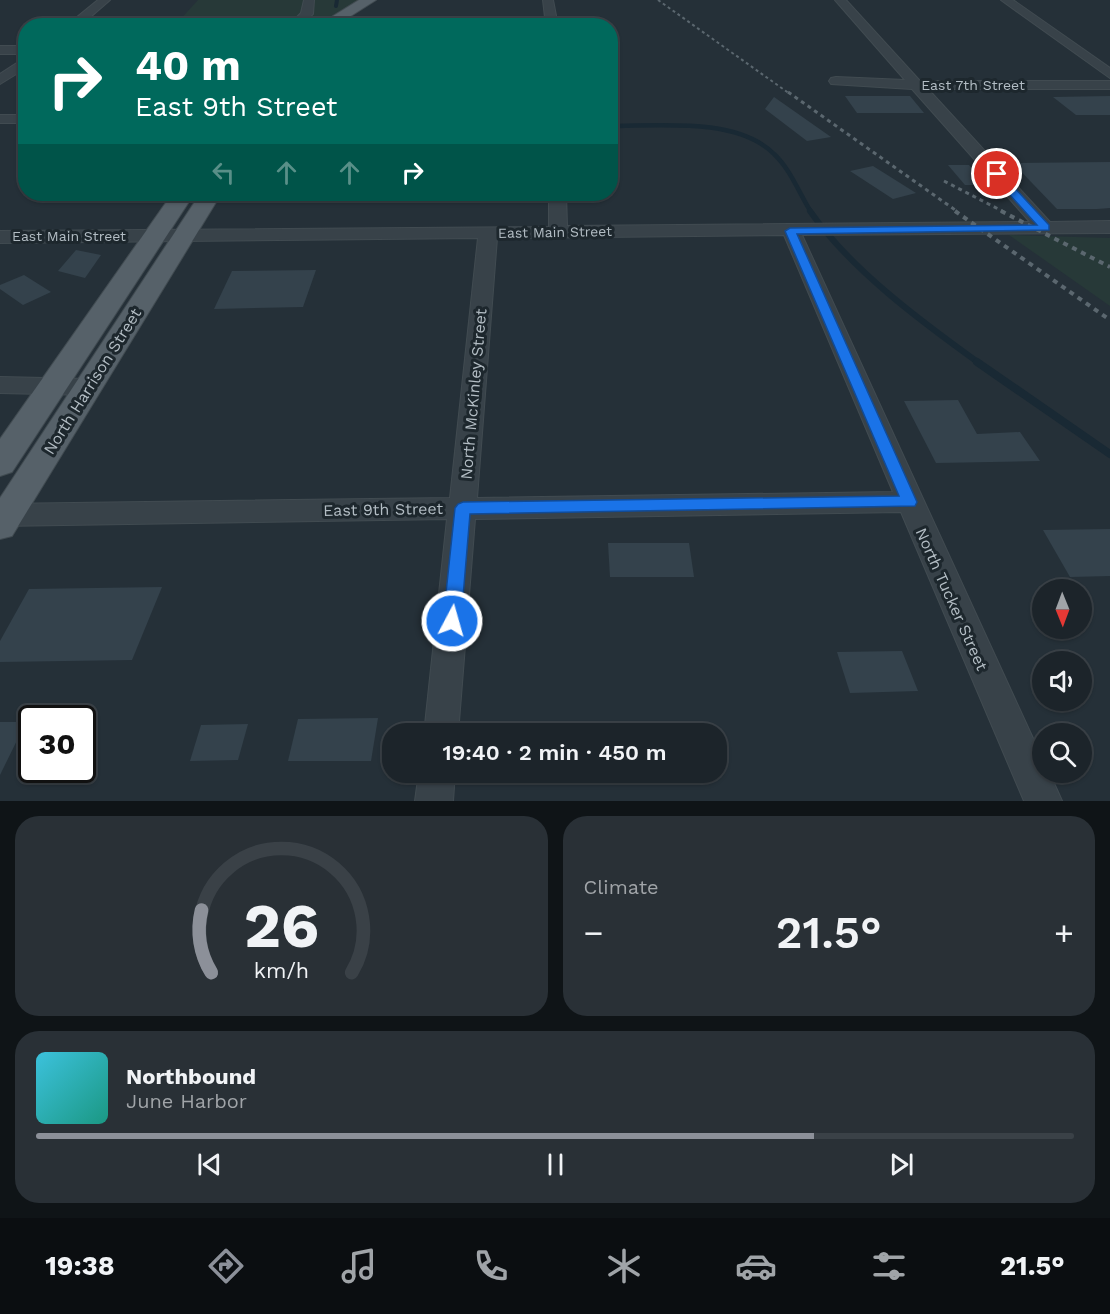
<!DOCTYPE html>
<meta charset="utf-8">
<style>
:root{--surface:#1c242a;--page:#293036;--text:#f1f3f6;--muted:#a0a4a8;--line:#3a4147;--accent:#8c9099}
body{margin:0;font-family:"Work Sans",sans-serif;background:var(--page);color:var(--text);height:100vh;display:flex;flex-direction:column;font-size:22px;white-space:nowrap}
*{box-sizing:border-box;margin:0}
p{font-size:20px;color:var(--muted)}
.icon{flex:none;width:33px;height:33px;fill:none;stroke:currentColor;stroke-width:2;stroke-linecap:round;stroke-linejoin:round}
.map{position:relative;height:801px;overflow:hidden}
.panel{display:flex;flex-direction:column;gap:15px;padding:15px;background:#0f1417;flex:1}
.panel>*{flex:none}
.guide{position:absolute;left:18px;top:18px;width:600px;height:183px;border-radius:24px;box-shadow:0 2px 4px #0004,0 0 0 2px var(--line);background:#00695c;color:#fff;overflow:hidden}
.needle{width:39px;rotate:179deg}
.controls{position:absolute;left:1032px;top:579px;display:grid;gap:12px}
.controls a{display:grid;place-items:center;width:60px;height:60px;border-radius:50%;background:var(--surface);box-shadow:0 2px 4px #0004,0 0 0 2px var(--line);font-size:30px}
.speed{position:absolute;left:18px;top:705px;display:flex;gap:12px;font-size:30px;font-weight:700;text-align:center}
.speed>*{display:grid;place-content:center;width:78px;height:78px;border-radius:50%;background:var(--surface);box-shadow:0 2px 4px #0004,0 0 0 2px var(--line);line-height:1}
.speed .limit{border:3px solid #111;border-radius:9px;background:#fff;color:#111}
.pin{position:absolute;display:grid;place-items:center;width:51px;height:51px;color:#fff;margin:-26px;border:3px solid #fff;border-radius:50%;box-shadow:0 2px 6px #0007}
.me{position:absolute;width:66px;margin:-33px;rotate:6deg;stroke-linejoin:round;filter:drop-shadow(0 0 4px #0008)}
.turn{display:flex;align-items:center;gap:21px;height:126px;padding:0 18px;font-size:27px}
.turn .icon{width:78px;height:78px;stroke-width:2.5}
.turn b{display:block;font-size:42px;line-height:51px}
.lanes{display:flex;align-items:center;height:57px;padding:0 18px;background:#0003;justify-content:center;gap:30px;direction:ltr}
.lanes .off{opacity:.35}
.big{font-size:45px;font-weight:600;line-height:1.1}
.panel .card{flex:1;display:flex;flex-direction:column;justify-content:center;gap:9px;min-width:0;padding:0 21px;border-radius:24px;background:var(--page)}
.panel .dial{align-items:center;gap:0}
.dial svg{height:156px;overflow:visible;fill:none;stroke:var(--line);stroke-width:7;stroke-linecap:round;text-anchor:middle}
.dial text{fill:var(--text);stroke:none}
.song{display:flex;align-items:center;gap:18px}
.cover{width:72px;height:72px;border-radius:9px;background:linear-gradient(135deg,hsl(190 70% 55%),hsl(170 70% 35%))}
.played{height:6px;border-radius:3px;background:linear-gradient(90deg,var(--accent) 75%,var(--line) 75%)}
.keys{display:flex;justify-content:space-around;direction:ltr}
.heat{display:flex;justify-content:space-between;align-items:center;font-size:33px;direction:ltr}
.panel .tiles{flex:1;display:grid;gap:15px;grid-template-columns:1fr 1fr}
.card:last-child{grid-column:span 2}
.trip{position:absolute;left:382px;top:723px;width:345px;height:60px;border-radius:24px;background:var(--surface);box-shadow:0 2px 4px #0004,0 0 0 2px var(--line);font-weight:600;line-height:60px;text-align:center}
.dock{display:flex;height:96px;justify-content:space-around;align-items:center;background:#0b0e11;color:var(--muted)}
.dock .icon{width:42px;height:42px}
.dock .selected{color:var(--accent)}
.dock b{font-size:27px;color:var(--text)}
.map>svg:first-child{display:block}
.green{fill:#273938}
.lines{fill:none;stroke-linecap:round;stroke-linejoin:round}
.stream-far3{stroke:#192934;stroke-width:4}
.stream-far2{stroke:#192934;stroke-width:4.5}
.stream-far1{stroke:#192934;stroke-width:6}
.stream{stroke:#192934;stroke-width:8}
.building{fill:#34424c}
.minor-casing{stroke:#414b51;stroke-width:2}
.major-casing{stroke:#414b51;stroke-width:2}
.minor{fill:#384249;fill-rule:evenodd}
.major{fill:#566169;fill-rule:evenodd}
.rail-far2{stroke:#5b676f;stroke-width:2;stroke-dasharray:3 3;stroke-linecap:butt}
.rail-far1{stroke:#5b676f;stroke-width:3;stroke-dasharray:4 4;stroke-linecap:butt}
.rail{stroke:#5b676f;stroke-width:4;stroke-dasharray:5 5;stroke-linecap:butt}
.route{fill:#1a73e8;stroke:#114b97;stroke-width:1.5}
.labels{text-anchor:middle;stroke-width:6;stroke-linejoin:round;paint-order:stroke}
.far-street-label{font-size:14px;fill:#b3bdc4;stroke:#1d272d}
.street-label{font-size:16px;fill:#b3bdc4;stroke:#1d272d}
</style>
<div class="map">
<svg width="1110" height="801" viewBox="0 0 1110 801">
<rect width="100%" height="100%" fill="#253038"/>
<g class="green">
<path d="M198,0H360L316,25L177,23Z"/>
<path d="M1009,235L1110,238V306Z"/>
</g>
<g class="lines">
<path class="stream-far3" d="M336,6L337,0"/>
<path class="stream-far2" d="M610,126C659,126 737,117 774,154C791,170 799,193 811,212"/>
<path class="stream-far1" d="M810,211C850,269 922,322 979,363"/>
<path class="stream" d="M977,362L1110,454"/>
</g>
<g class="building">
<path d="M845,96H910L924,113H857Z"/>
<path d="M1110,96V115H1076L1053,97Z"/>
<path d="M774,97L831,137L807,141L765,109Z"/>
<path d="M1110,162V208L1097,209H1057L1013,163Z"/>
<path d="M948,165H969L987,185H965Z"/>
<path d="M873,166L916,193L893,199L850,171Z"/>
<path d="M76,250L101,255L85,278L58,271Z"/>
<path d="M316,270L303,307L214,309L232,271Z"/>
<path d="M24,275L51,292L23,305L0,289V285Z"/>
<path d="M958,400L977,434L1020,432L1040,461L936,463L904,401Z"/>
<path d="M1110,529V576L1070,577L1043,530Z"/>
<path d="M608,543H689L694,577H610Z"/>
<path d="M162,587L132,660L0,662V641L29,589Z"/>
<path d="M902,651L918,691L850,693L837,652Z"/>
<path d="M378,718L371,761H288L298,719Z"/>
<path d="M0,722H26L0,775Z"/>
<path d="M248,724L238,760L190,761L201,725Z"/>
</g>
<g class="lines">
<g class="minor-casing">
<g id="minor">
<path d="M98,0H110L80,26H66Z"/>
<path d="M304,0H314L313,14L302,24H294L292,22L301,13Z"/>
<path d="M543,0H553L558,26H546Z"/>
<path d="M835,0H846L920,81H1110V89H928L1050,222L1110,221V233L802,235L1042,758V772H1049L1062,801H1024L901,512L475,519L458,734H424L447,519L0,526V504L450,498L478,238L0,243V231L549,227V194H566L567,226L1030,222L912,89L831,84L829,81L831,78L836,77L905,80ZM784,235L893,492L477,498L497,238Z"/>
<path d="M1001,0H1013L1110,68V78Z"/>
<rect x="0" y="46" width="26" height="8"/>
<path d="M26,57V68L0,84V74Z"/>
<rect x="0" y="115" width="26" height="8"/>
<path d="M0,377L89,379L97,382L101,387L97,392L89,395L0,393Z"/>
<path d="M419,772H455L453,801H415Z"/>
</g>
</g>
<g class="major-casing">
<g id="major">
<path d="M359,0H376L335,26H317Z"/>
<path d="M172,194H194L12,472L0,476V439Z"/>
<path d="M200,194H221L12,536L0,539V498Z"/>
</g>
</g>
<use href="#minor" class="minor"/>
<use href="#major" class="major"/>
<path class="rail-far2" d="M658,0L790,94"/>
<g class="rail-far1">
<path d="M788,92L958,212"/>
<path d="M944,181L1004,212"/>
</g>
<g class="rail">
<path d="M955,211L1110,320"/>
<path d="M1001,211L1110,267"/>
</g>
</g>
<path class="route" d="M993,172H1000L1049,225V230L797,234L917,502L915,506L470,514L461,621L458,626L452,628L446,626L443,621L455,508L458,504L463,502L899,496L785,231L790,228L1037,225L993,176Z"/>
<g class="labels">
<g class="far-street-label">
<text x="973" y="90">East 7th Street</text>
<text transform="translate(555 232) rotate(-1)" y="5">East Main Street</text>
<text x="69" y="241">East Main Street</text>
</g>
<g class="street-label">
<text transform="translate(92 381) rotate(-58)" y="6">North Harrison Street</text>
<text transform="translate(473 394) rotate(-85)" y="6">North McKinley Street</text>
<text transform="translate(383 509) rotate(-1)" y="6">East 9th Street</text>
<text transform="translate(952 599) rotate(66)" y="6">North Tucker Street</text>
</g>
</g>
</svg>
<div class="controls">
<a><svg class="needle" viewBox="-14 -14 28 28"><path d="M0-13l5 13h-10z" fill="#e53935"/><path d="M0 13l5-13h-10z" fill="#a0a4a8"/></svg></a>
<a><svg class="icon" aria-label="sound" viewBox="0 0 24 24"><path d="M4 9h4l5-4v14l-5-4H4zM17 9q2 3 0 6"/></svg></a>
<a><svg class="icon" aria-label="search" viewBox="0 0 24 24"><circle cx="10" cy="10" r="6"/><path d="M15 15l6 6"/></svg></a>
</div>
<div class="speed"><div class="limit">30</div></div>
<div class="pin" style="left:997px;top:174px;background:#d93025"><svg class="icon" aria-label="arrive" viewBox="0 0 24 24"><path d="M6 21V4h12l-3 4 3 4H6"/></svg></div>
<svg class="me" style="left:452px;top:621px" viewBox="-20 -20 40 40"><circle r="17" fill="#1a73e8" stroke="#fff" stroke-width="3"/><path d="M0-11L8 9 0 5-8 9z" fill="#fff"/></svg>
<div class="trip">19:40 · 2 min · 450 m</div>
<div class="guide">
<div class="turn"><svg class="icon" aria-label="right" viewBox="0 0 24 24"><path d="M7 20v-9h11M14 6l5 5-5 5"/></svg><div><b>40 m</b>East 9th Street</div></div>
<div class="lanes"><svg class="icon off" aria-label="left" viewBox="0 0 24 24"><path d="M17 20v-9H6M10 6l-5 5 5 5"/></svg><svg class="icon off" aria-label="ahead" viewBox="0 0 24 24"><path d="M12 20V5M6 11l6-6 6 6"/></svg><svg class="icon off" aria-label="ahead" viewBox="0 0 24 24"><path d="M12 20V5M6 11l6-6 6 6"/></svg><svg class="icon" aria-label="right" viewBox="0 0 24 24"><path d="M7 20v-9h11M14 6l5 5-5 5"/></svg></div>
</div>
</div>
<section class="panel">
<div class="tiles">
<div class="card dial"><svg viewBox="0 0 100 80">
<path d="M14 69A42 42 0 1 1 86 69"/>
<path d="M14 69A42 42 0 0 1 9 37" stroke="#8c9099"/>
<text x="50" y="56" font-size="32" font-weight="700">26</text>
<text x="50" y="72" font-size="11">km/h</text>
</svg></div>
<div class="card"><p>Climate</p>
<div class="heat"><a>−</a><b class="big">21.5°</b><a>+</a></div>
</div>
<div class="card">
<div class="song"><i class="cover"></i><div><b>Northbound</b><p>June Harbor</p></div></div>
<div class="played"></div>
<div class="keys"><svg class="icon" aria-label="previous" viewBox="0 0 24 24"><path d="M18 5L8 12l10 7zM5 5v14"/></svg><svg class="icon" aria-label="pause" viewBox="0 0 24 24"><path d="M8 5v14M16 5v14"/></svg><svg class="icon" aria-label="next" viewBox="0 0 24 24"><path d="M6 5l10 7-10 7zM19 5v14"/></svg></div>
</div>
</div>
</section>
<nav class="dock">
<b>19:38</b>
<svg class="icon selected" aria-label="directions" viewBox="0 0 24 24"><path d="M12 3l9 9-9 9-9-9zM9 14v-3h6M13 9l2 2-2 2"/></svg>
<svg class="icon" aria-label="music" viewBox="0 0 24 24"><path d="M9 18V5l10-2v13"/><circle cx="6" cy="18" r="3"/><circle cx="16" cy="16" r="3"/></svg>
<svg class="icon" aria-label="phone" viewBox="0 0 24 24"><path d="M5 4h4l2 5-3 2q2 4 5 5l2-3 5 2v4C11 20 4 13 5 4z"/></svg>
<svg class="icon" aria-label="climate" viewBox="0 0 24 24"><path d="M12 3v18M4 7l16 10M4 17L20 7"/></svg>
<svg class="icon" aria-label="car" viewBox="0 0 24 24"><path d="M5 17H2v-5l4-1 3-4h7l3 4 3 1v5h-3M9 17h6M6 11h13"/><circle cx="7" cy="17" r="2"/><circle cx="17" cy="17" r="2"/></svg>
<svg class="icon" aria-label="filters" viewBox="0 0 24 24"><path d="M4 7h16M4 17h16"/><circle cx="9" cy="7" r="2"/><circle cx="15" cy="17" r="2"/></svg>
<b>21.5°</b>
</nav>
